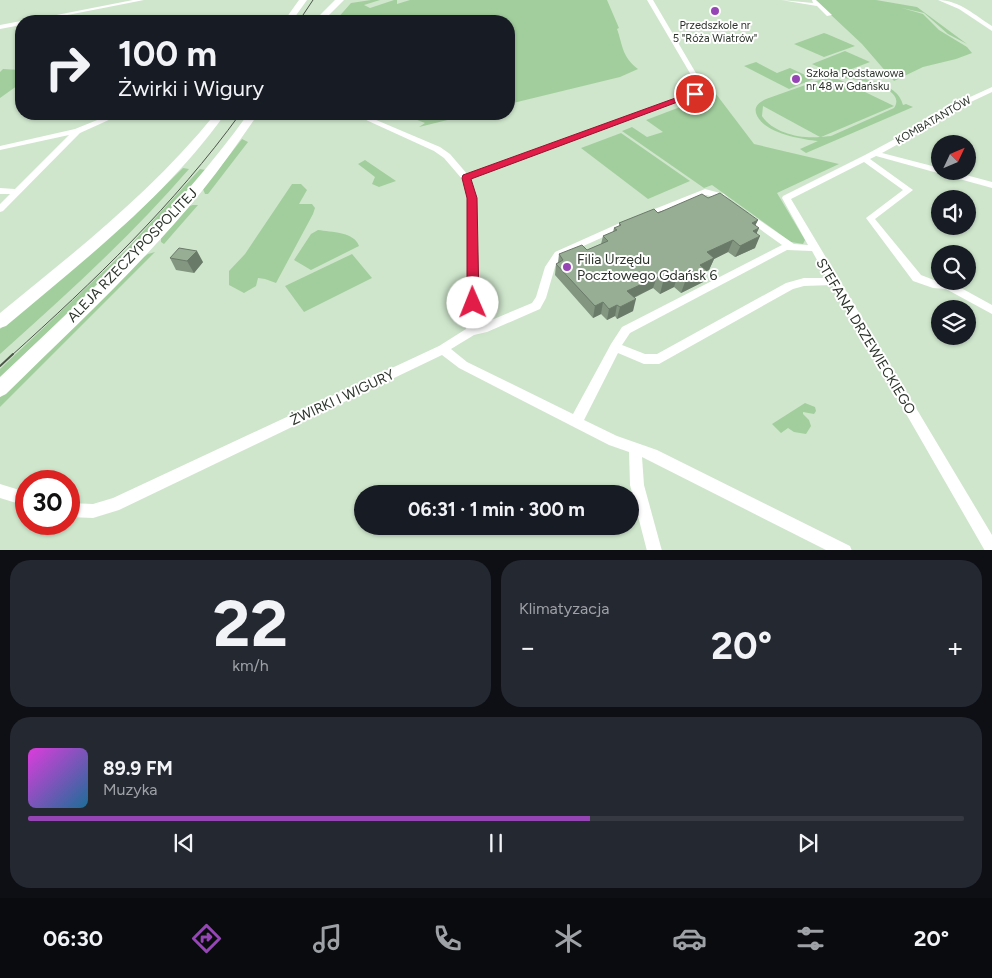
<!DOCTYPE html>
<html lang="pl">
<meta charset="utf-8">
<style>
:root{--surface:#171b24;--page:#242831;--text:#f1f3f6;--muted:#9ea1a6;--line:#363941;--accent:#9645b4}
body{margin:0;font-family:Figtree,sans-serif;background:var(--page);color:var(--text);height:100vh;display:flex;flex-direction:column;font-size:19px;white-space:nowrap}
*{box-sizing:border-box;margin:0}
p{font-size:16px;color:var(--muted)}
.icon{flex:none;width:28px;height:28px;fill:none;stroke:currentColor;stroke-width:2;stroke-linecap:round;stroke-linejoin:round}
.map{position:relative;height:550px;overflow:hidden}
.details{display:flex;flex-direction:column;gap:10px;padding:10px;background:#0d0f14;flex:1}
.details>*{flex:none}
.top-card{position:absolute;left:15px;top:15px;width:500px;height:105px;border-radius:20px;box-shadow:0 1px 4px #0004;background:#171b24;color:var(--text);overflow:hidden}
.needle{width:32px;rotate:46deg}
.buttons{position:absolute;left:931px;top:135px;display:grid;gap:10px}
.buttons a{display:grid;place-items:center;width:45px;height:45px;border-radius:50%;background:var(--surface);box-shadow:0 1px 4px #0004;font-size:25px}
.speed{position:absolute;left:15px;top:470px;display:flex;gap:10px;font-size:25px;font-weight:700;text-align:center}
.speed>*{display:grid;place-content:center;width:65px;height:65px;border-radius:50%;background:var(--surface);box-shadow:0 1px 4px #0004;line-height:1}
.speed .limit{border:8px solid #d22;background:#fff;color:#111}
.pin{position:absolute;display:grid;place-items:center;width:42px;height:42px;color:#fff;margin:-21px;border:2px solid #fff;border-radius:50%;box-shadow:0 1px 5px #0007}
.me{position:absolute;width:55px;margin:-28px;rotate:359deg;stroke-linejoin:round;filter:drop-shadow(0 0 4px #0008)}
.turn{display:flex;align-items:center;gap:18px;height:105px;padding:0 20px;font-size:22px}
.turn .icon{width:65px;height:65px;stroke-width:2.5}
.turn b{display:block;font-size:35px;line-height:42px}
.big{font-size:38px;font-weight:700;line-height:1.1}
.details .card{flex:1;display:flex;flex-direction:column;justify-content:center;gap:8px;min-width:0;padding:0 18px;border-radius:20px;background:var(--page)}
.details .dial{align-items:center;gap:0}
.dial b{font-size:65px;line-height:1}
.song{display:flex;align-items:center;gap:15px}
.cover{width:60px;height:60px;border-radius:8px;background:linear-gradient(135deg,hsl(300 70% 55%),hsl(200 70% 35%))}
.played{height:5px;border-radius:2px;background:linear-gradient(90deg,var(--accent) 60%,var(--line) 60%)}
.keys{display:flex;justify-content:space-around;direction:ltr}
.heat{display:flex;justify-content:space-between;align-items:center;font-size:28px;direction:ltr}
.details .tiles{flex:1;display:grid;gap:10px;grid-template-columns:1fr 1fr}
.card:last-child{grid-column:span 2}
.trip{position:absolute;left:354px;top:485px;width:285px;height:50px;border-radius:25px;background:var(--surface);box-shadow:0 1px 4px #0004;font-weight:700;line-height:50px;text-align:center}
.dock{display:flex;height:80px;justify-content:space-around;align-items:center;background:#090b0e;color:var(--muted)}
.dock .icon{width:35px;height:35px}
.dock .active{color:var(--accent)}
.dock b{font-size:22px;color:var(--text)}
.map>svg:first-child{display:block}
.green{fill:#a2ce9d;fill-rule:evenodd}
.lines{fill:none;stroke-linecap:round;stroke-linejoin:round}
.street{fill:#fff;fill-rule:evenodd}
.secondary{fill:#fff;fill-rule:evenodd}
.tram-far1{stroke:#4b5649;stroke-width:1}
.tram{stroke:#4b5649;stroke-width:2}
.wall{fill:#829680}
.shaded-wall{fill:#6a7a68}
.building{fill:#97ae95;stroke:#6a7a68}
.route{fill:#e11d48;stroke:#92132f}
.poi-dot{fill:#9645b4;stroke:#fff;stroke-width:2}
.labels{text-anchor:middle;stroke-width:4;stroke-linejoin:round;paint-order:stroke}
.far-poi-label{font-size:11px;fill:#2b342a;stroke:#fff}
.far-street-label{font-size:11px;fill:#2b342a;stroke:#fff}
.street-label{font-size:14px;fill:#2b342a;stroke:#fff}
.poi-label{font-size:14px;fill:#2b342a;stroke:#fff;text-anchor:start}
</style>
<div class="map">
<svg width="992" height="551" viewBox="0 0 992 551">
<rect width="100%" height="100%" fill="#cfe6cc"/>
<g class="green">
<path d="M371,0H380L364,5L370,8L394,0H397V4L410,0H607L619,28L617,29C623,46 622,57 638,69L620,77L509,104V21H386L388,15L336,20L351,3Z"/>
<path d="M815,0H876L917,7L967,44L948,34L924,13L902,8L923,14L939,30L967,47L972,53L956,59L923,67L894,81L862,44Z"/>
<path d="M824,33L827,34L855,46L824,57L794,44Z"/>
<path d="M845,51L870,62L836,75L812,64Z"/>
<path d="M756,62L777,73L790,68L814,79L789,89L744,66Z"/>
<path d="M3,69L21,70V83L0,98V72Z"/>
<path d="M841,76C860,77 898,82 903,105L906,104L913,107L806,153L800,149L818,141C801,139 762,133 756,113C754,106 760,102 766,99L825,78ZM836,78C849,77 909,86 894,108L831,136L821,137L894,106ZM763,106L820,137C801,139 773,133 762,116Z"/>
<path d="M713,90L754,144L839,164L777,193L805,240L803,244L791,242L712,185L704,188L622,131L632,127L647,137L663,132L646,120L696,101L694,97Z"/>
<path d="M402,114H472L419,127L425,123Z"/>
<path d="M621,133L690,181L648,199L581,148Z"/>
<path d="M242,139L248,142L208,194H205L203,189Z"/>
<path d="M365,160L396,181L379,187L372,184L375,177L358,164Z"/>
<path d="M183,168L189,169C131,236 66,295 0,354V329L133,217Z"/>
<path d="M200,169L206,170L157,226L0,378V369L125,251Z"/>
<path d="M292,184H301L307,190L299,204H312L315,208L313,214L276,283L265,279L258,278L256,286L244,293L229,285V271L245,254Z"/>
<path d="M193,205H198L164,244L161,242V238L189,206Z"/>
<path d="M318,230C331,232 355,232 359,246L311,270L294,260L311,234Z"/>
<path d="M155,252L0,407V397L141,259L148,254Z"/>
<path d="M352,254L372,278L304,312L285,286Z"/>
<path d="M805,403L815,407L816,411L814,414L803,412V414L809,420L811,426L806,434L794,432L788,428L781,433L772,424Z"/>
</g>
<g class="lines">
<g class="street">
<path d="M133,0H144L37,21H26Z"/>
<path d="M647,0H653L700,80L703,87L701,92L471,179L476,198L478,303L477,326L532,303L536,297L545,267L555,252L622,222L625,221L630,224L628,226L561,256L555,267L546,298L540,309L487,332L474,335L451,349L467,362L573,414L611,344L622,327L782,245L743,217L742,215L743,213H749L794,244L808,245L782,198L783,196L865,155L934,118L935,113L992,87V92L941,116L940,121L882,153L940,168V171H951L992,182V188L876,156L870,159L913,190L875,219L921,275L934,280L952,283L992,305V314L946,289L933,288L913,281L866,218L903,190L864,162L791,199L992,535V551H985L832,285L804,286L793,289L659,364H644L618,353L584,420L617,436L657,450L850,546L852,551H828L642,457L644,485L662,551H647L630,485L629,452L609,445L459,368L442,355L119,510L93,518L69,517V503L93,504L113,498L439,346L466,329L468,303V198L462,179L444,158L434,151L353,114H362L440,147L450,154L468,175L695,91L697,87L694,80ZM787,250L812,251L827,278H804L786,283L657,354H645L622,345L630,333Z"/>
<path d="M781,0L813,3L812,0H816L832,15L827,16L817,6Z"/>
<path d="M938,0C959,0 976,16 992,26V31L959,9Z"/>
<path d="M21,21V25L0,29V25Z"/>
<path d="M112,114H122L80,133L3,211L0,212V204L10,194H0V188L15,189L69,135L0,150V146L75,129Z"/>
<path d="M705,189L724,194L732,202L731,204H725L718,198L706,195L648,218H642L641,216L642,214Z"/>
<path d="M0,484L26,492V506L0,498Z"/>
</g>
<g class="secondary">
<path d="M299,0H307L292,21H284Z"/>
<path d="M335,0H344L323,21H314Z"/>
<path d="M215,114H225C166,197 83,261 6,326L0,328V313C76,251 153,191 215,114Z"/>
<path d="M248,114H258C240,140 222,166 202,191C143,264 73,328 6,394L0,397V377C88,294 177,213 248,114Z"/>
</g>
<g class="tram-far1">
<path d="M299,21L313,0"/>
<path d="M11,356C94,281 174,205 240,114"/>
</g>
<path class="tram" d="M0,366L13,354"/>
</g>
<g class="wall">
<path d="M708,198L758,220L755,225L759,228L756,233L755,248L735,257L728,252L714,259L709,270L707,271L703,282L681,293L674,287L660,294L653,288L634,298L633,311L617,319L615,316L607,320L601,314L593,318L555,275L556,264L558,263L559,254L587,250L601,244L603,236L613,232L614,228L619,226V223Z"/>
<path d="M170,258L203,262L194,273L176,270Z"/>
</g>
<g class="shaded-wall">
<path d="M758,220L753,230L759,228L754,239L760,236L755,248L735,257L752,223Z"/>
<path d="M733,240L728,252L714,259L709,270L702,273L707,271L703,282L681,293L685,282L707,252Z"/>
<path d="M197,251L203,262L194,273L187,261Z"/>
<path d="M678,275L674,287L660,294L663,282Z"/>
<path d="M657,277L653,288L624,302L627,291Z"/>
<path d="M636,299L633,311L617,319L620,307Z"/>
<path d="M603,302L601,314L593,318L595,306Z"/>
<path d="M617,305L615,316L607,320L609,309Z"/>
</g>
<g class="building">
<path d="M720,193L758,220L752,223L759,228L753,231L760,236L740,246L733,240L707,252L714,258L700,265L707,271L685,282L678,275L663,282L657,277L627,291L636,299L620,307L617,305L609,309L603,302L595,306L556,264L563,260L559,254L582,245L587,250L608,241L603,236L617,230L614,228L621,225L619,223L654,209L658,213L702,194L708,198Z"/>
<path d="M179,248L197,251L187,261L170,258Z"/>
</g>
<path class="route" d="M692,92L699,94L471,179L477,198L479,303L477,306H469L467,303V198L462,178L463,175Z"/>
<g class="poi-dot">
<circle cx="715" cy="11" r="5"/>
<circle cx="796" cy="79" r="5"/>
<circle cx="567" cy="267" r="5"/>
</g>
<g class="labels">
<g class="far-poi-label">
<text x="715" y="29">Przedszkole nr<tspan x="715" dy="13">5 "Róża Wiatrów"</tspan></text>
<text x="806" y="77" text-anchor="start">Szkoła Podstawowa<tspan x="806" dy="13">nr 48 w Gdańsku</tspan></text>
</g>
<g class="far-street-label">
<text transform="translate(933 120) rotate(-30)" y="4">KOMBATANTÓW</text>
</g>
<g class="street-label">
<text transform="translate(132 255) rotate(-46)" y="5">ALEJA RZECZYPOSPOLITEJ</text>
<text transform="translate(866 336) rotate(59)" y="5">STEFANA DRZEWIECKIEGO</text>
<text transform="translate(342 397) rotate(-25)" y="5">ŻWIRKI I WIGURY</text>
</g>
<g class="poi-label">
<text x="577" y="264">Filia Urzędu<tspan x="577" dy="16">Pocztowego Gdańsk 6</tspan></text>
</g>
</g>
</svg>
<div class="buttons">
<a><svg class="needle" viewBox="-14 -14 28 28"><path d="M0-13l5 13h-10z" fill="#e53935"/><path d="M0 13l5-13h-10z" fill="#9ea1a6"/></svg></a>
<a><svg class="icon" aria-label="sound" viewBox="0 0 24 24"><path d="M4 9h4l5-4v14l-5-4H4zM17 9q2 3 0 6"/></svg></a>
<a><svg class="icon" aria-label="search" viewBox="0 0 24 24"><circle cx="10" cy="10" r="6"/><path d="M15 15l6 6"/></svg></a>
<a><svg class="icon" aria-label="layers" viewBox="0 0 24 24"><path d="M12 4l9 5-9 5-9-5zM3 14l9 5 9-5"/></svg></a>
</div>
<div class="speed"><div class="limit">30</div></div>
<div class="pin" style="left:695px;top:94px;background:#d93025"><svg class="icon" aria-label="arrive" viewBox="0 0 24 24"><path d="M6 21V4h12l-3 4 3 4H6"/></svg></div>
<svg class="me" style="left:473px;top:303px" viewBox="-20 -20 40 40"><circle r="19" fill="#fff"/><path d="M0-13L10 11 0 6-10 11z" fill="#e11d48"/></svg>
<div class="trip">06:31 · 1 min · 300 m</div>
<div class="top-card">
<div class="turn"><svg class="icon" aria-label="right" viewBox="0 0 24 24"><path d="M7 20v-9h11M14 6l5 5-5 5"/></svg><div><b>100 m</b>Żwirki i Wigury</div></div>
</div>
</div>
<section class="details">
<div class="tiles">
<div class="card dial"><b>22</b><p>km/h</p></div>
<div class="card"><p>Klimatyzacja</p>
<div class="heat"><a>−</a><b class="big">20°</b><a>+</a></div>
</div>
<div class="card">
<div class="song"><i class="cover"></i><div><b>89.9 FM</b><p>Muzyka</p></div></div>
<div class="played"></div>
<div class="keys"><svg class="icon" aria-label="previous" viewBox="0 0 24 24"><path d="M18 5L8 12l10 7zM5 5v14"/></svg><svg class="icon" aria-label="pause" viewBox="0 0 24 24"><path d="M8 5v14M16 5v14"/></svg><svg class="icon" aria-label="next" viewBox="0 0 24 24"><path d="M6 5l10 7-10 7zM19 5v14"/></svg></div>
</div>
</div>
</section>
<nav class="dock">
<b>06:30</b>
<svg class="icon active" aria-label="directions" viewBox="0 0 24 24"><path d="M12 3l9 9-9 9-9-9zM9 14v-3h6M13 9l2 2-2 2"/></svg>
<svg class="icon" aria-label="music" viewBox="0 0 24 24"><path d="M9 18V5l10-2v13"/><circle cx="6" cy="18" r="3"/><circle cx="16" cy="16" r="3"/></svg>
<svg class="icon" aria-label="phone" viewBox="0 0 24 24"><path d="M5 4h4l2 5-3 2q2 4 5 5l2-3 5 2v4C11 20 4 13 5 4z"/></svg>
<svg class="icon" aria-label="climate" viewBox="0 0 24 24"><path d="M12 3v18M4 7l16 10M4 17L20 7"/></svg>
<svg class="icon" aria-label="car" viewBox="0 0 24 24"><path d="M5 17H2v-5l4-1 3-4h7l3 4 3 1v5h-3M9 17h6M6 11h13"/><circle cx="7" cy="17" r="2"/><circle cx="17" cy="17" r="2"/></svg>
<svg class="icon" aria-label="filters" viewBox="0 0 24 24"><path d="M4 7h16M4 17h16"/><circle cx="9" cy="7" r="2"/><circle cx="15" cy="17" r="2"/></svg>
<b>20°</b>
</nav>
